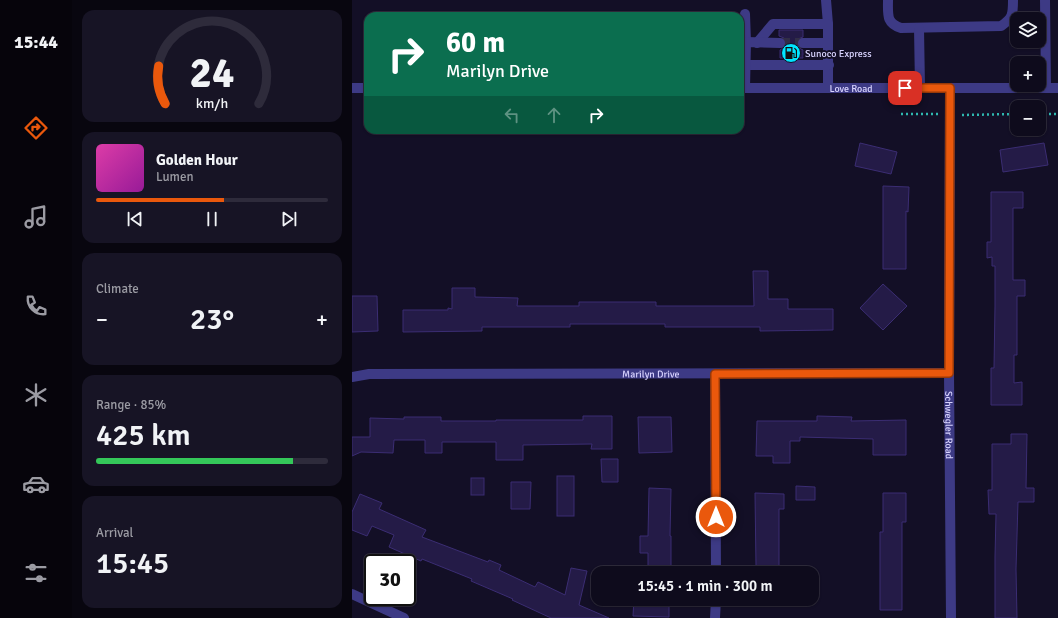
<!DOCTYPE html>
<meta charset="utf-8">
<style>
:root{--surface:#0e0b1c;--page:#171425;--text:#f1f3f6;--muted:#9b9ba3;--line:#2e2b3b;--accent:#ea580c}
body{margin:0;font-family:Signika,sans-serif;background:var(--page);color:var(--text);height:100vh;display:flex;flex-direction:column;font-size:15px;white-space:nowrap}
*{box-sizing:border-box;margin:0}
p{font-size:13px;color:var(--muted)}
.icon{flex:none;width:22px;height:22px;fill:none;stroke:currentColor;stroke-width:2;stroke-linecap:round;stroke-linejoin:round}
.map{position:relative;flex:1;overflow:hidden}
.sheet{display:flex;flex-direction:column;gap:10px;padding:10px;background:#08060f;width:280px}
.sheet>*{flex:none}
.top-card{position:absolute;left:12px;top:12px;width:380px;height:122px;border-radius:12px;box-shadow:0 1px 3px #0004,0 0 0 1px var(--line);background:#0b6e4f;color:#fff;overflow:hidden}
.tools{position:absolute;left:658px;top:12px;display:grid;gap:8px}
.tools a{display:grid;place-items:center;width:36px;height:36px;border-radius:8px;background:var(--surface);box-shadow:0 1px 3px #0004,0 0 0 1px var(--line);font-size:20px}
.speed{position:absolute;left:12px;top:554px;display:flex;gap:8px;font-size:20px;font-weight:700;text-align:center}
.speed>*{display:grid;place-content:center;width:52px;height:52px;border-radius:50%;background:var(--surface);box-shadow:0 1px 3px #0004,0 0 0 1px var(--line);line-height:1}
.speed .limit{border:2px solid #111;border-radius:6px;background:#fff;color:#111}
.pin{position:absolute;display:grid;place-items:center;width:34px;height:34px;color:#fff;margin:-17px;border-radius:8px;box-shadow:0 2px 6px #0006}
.me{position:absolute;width:44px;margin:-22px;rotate:0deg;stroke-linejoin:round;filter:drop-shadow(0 0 3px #0008)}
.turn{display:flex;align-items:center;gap:14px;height:84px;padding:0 16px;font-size:18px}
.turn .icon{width:52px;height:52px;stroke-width:2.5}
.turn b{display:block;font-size:28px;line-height:34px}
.lanes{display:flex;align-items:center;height:38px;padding:0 16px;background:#0003;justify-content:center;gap:20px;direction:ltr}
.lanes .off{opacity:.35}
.big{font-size:30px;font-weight:600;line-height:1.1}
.sheet .widget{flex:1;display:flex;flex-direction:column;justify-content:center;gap:6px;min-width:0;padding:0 14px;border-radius:12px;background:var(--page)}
.sheet .dial{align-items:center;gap:0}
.dial svg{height:104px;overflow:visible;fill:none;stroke:var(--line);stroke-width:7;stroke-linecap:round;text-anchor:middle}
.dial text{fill:var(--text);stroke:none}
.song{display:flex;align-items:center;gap:12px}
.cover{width:48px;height:48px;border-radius:6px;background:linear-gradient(135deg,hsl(320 70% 55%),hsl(300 70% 35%))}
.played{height:4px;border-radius:2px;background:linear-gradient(90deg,var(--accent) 55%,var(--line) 55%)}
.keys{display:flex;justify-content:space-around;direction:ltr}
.heat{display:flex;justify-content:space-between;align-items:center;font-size:22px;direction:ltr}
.charge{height:6px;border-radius:3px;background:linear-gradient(90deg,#34c759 85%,var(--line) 0)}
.trip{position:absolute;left:239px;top:566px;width:228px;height:40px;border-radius:12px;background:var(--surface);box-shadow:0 1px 3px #0004,0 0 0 1px var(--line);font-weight:600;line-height:40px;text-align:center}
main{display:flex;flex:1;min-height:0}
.tab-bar{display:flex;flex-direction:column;width:72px;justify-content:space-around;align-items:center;background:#06040b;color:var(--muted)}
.tab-bar .icon{width:28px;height:28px}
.tab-bar .on{color:var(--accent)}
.tab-bar b{font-size:18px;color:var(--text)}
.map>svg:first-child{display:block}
.building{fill:#241b47;stroke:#3b2d73}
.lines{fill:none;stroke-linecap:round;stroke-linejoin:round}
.minor-tunnel{stroke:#312d47;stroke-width:10;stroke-dasharray:10 5;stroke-linecap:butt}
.path{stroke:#2fb8b0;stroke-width:2.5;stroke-dasharray:2 3;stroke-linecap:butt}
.minor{stroke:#3d3a85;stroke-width:10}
.route-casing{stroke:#983908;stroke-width:10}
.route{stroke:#ea580c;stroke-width:7}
.labels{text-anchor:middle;stroke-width:4;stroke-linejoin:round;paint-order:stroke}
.poi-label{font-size:10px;fill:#d9d4ff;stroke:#130f26;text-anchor:start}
.street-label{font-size:10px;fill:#d9d4ff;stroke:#130f26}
</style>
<main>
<nav class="tab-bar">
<b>15:44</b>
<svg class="icon on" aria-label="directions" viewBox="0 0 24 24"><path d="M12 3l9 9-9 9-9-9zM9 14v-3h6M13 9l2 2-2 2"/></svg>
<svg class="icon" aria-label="music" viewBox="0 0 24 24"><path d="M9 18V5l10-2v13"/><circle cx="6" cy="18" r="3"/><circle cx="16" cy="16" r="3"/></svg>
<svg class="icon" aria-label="phone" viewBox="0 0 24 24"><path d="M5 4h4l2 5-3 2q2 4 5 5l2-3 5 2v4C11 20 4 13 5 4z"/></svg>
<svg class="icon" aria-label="climate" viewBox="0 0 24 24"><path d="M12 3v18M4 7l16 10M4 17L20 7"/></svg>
<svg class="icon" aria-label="car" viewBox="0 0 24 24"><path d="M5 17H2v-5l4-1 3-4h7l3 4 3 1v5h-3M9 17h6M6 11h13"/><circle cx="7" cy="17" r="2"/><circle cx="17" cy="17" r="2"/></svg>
<svg class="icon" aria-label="filters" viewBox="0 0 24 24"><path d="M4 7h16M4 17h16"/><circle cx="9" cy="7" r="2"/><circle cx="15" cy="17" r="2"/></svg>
</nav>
<section class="sheet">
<div class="widget dial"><svg viewBox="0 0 100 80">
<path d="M14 69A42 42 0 1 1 86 69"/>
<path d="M14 69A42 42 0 0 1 9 40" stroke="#ea580c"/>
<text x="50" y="56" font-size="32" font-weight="700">24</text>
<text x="50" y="72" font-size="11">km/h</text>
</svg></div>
<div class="widget">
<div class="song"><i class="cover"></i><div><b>Golden Hour</b><p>Lumen</p></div></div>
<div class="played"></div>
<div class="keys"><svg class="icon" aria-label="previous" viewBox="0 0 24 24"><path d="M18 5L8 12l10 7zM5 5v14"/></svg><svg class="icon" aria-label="pause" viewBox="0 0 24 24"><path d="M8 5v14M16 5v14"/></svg><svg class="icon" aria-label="next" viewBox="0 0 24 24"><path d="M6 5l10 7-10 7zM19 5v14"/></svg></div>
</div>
<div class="widget"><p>Climate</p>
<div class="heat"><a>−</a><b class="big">23°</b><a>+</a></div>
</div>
<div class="widget"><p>Range · 85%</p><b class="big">425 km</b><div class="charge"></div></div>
<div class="widget"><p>Arrival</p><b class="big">15:45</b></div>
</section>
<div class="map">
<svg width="706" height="618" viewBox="0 0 706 618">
<rect width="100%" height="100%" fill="#130f26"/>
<g class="building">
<path d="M427,30H451V37L446,39L445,43L447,48L451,50V58H428V50L433,47L434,43L432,38L427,36Z"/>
<path d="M508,143L545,152L539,174L503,166Z"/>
<path d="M692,143L696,165L651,172L648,150Z"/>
<path d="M531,186L557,187L556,212L554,211V269H531Z"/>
<path d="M639,192H671V208H661V280H673V296H665V355H662V383L670,382V405H639V368H642L643,306V266H640V257L635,258V242H639Z"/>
<path d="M401,271H416V299H436V309H481V330L408,331V327H313V324H218V327H130V331L51,332V310H96V308L100,309V288H123V297L166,298L165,306H227V302H304V306H402Z"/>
<path d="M531,284L555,306L531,330L508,308Z"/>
<path d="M0,296H25L26,331L0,332Z"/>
<path d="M231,416H260V449H239L240,444L171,445V460H144V442H90V453H73V440H42L41,453L9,452L0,456V437H18V418L52,419V417H89V421H144V420H231Z"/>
<path d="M465,416L500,417L499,421L554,420V455H521V439L448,437V441H438V463H421V456H404L405,421H465Z"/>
<path d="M286,417H319L320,452L287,453Z"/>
<path d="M659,434H675L674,488H682V502H666L664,569L665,618H643V557L644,514H637L636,490H640V444H659Z"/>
<path d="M249,459H266V482H250Z"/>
<rect x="205" y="476" width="17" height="40"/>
<rect x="119" y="478" width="13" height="17"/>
<path d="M159,482H179L178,509H159Z"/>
<path d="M444,486L463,487V500H444Z"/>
<path d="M297,488L319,489L318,536H319V573H296V553H288V536H296Z"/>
<path d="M403,493L432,494V509H427V566H404Z"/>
<path d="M531,493H554V522H550V610H528V532H531Z"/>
<path d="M8,494L30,503L27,509L74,530L70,537L136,562L137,560L149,565L147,570L183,587L186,582L213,595L219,568L235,571L227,605L257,618H199L160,600L161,599L119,581L120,579L70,559L69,561L37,547L42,535L20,526L15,536L0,530V512Z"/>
<path d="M282,599H317V617L281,616Z"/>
</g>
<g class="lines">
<path class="minor-tunnel" d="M428,43H451"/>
<g class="path">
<path d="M549,114H587"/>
<path d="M687,114H706"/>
<path d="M610,115L665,114"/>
</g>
<g class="minor">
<path d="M474,0L476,24"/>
<path d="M536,0C536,15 534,23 549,28L649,26C661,18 661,14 661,0"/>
<path d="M693,0L694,88"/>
<path d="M393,14L394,42"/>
<path d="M567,28L568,88"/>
<path d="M405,43L421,24H476V43"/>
<path d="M451,43H476V88"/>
<path d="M394,65H477"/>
<path d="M0,88H16"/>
<path id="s1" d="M388,88H706"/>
<path d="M393,88L394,42L428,43"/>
<path id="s2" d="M598,88L597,373L599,618"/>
<path d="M363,374L364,573"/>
<path id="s3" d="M0,377L17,374L597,373"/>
<path d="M0,594L52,618"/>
<path d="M363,618L364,599"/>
</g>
</g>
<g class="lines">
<g class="route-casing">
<path id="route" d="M364,517L363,374L597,373L598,88H553"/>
</g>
<use href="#route" class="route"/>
</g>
<defs>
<g id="fuel-disc" transform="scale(1)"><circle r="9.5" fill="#00e5ff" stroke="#130f26"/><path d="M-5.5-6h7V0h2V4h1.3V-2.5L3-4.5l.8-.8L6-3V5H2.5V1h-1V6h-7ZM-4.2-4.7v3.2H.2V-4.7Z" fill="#111"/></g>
</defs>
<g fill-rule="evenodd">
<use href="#fuel-disc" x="439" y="53"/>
</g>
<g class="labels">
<g class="poi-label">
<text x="453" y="57">Sunoco Express</text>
</g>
<g class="street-label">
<text dy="4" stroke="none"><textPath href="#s1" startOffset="111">Love Road</textPath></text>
<text dy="4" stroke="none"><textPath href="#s3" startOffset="299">Marilyn Drive</textPath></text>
<text dy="4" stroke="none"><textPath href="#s2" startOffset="337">Schwegler Road</textPath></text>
</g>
</g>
</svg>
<div class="tools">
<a><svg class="icon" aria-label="layers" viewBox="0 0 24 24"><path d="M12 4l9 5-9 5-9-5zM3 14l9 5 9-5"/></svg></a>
<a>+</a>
<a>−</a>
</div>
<div class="speed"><div class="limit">30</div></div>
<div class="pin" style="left:553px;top:88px;background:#d93025"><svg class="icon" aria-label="arrive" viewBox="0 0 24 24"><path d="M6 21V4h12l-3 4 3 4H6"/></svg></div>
<svg class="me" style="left:364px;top:517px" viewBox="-20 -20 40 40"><circle r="17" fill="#ea580c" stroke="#fff" stroke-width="3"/><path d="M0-11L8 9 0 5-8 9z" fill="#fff"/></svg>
<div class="trip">15:45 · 1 min · 300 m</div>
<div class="top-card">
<div class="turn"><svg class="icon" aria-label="right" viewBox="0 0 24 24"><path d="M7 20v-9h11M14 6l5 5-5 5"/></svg><div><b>60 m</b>Marilyn Drive</div></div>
<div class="lanes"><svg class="icon off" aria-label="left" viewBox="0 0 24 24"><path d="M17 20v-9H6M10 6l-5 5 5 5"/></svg><svg class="icon off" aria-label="ahead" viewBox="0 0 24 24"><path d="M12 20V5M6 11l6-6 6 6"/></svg><svg class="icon" aria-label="right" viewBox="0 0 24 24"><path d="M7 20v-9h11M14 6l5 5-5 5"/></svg></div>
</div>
</div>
</main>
